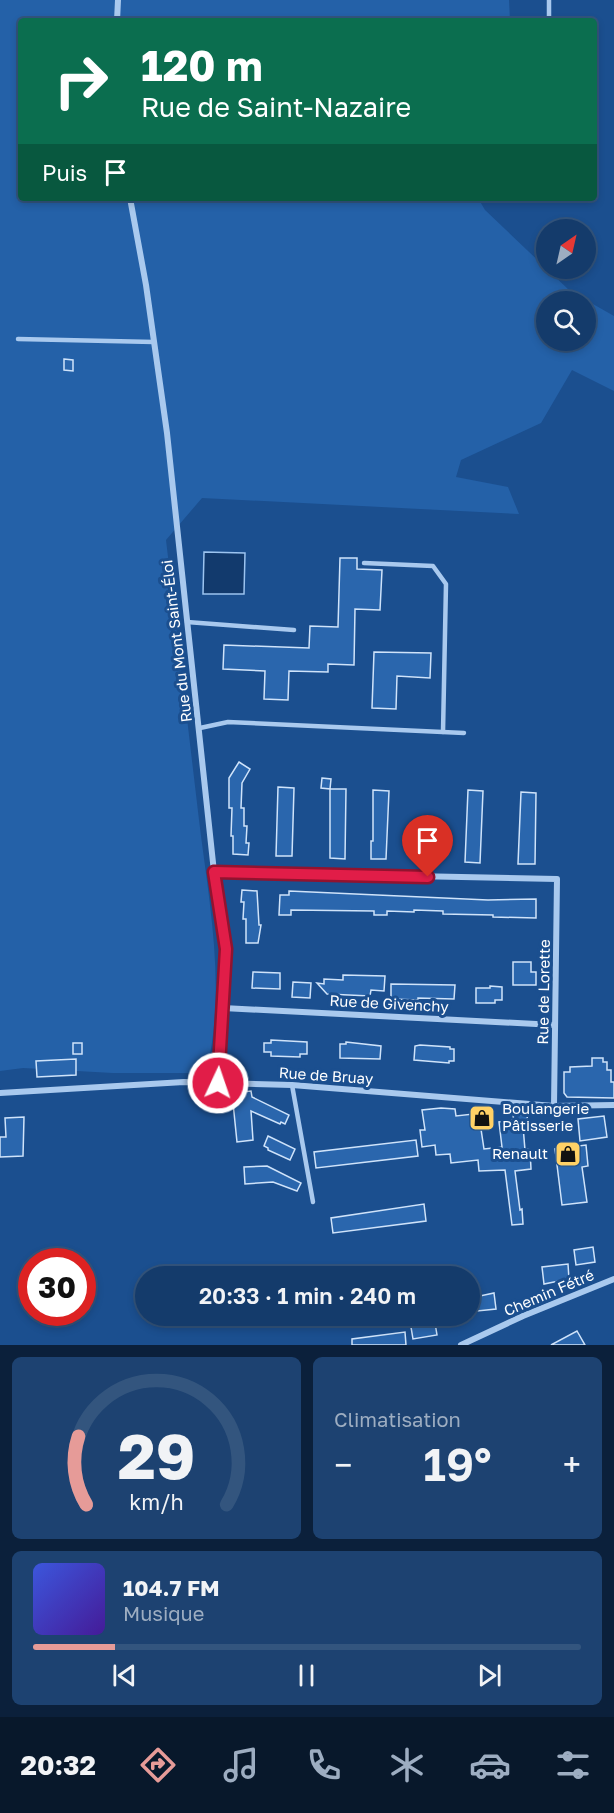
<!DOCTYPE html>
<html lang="fr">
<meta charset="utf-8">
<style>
:root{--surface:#143b6b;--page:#1d4271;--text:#f1f3f6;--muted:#9dadc1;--line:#33557e;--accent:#e69b98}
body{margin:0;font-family:"Golos Text",sans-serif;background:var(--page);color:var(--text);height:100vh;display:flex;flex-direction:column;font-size:22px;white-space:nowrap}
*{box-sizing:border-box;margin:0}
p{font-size:20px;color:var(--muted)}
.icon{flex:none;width:33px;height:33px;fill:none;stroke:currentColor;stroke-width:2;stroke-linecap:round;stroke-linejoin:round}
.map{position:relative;height:1345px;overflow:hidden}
.drawer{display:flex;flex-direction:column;gap:12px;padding:12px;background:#0b203b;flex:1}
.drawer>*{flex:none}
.top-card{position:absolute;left:18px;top:18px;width:579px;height:183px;border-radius:6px;box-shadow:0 3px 9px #0003,0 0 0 2px var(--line);background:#0b6e4f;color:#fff;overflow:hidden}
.needle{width:39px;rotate:34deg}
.fabs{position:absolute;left:536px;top:219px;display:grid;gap:12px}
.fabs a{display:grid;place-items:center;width:60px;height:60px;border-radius:50%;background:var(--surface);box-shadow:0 3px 9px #0003,0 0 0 2px var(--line);font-size:30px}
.speed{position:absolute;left:18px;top:1248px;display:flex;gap:12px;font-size:30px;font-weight:700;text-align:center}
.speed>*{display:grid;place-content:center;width:78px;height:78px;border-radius:50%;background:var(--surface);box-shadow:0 3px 9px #0003,0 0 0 2px var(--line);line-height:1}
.speed .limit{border:9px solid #d22;background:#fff;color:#111}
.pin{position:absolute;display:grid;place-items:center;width:51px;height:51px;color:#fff;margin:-62px -26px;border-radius:50% 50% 50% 0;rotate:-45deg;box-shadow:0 0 6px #0007}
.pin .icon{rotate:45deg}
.me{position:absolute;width:66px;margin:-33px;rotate:3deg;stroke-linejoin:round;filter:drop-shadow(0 0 4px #0008)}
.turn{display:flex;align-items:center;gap:21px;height:126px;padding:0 24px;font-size:27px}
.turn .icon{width:78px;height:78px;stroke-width:2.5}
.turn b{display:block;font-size:42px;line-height:51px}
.then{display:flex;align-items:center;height:57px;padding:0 24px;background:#0003;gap:12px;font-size:22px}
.big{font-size:45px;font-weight:600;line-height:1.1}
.drawer .widget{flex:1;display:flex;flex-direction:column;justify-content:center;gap:9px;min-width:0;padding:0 21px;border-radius:9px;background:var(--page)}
.drawer .dial{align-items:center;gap:0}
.dial svg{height:156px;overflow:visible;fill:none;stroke:var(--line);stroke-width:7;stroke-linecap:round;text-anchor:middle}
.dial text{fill:var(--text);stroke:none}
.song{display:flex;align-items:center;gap:18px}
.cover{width:72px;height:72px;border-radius:9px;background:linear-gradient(135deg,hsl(230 70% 55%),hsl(260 70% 35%))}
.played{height:6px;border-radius:3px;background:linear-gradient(90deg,var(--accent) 15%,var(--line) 15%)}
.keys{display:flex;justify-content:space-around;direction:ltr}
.heat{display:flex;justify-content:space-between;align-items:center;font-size:33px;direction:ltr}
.drawer .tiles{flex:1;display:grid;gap:12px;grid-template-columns:1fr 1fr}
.widget:last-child{grid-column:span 2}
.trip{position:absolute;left:135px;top:1266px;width:345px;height:60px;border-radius:30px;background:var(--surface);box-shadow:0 3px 9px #0003,0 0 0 2px var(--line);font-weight:600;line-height:60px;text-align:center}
.tab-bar{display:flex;height:96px;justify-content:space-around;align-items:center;background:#08182b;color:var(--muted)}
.tab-bar .icon{width:42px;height:42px}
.tab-bar .active{color:var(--accent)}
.tab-bar b{font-size:27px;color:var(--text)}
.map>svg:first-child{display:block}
.green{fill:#2461a8;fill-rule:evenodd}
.water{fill:#123a6d;stroke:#9cc4f0;stroke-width:1.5}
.building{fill:#2a66ad;stroke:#cfe3fa;stroke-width:1.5}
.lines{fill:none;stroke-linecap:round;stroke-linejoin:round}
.lane{stroke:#a9c9ee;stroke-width:4.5}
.street{stroke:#a9c9ee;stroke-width:6}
.route-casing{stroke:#92132f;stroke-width:15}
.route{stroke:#e11d48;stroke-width:10}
.labels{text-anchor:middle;stroke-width:6;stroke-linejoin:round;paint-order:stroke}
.street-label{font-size:15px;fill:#fff;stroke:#1b4f8f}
.poi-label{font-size:15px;fill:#fff;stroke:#1b4f8f;text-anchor:start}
</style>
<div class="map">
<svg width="614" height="1345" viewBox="0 0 614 1345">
<rect width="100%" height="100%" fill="#1b4f8f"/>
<path class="green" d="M0,0H509L510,21H21V198H478L485,210L570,291L614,316V391L572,370L541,423L461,460L456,477L508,487L519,514L202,498L166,540C177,633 188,727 199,820C209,903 227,990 206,1073H113L23,1068L0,1071ZM546,302H585V340H546Z"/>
<path class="water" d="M204,552L245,553L244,594H203Z"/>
<g class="building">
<path d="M64,359L73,360V371L64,370Z"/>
<path d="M340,558H357V569L382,570L380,610L355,609L354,665L328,664V672L289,671L288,700L264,699L265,671L223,669L224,645L309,648L310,626L338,627Z"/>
<path d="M374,652L431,653L430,678L397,676L396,709L372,708Z"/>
<path d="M239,762L250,769L242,783L241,808H244V826H247L246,843H249L248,855L233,854V836H231L232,808H229V778Z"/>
<path d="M322,778L331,779L330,789H346L345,859L330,858V789L321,788Z"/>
<path d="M278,787L294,788L292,856H276Z"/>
<path d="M373,790L389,791L386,859H371V841H373Z"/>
<path d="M468,790L483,791L480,863L465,862Z"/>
<path d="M521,792L536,793L535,864H518Z"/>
<path d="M425,843L442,844L441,858L424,857Z"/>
<path d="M242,890L257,891L259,925H261L258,943H246V919H243L244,902H241Z"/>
<path d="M289,891L488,900L536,899V918L493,917V915L443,914V911L414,910V912L387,911V915H374V911L291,910V915H279L280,895H289Z"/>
<path d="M513,962H531V972H536V985H513Z"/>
<path d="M253,972L280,973V989L252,988Z"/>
<path d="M343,975L385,976L384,991L371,990L370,996L327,994L317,983L324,984V979L343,980Z"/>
<path d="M293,982L311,983L310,998L292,997Z"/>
<path d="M391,984L455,985L454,999L418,998V1000L391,999Z"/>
<path d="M490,986L502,987V1000H495V1003H476V988H490Z"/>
<path d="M271,1040L307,1042V1054H300V1057L271,1056V1052H264V1043H271Z"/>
<path d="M346,1042L381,1046L380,1059L340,1058V1044H346Z"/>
<rect x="73" y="1043" width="9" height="11"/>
<path d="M420,1045L450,1047V1049H454V1061H449V1063L414,1060L415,1046Z"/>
<path d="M592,1058H603V1062H607V1070H611V1082H614V1098L567,1097L564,1093V1072H570V1067L592,1066Z"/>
<path d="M76,1059V1075L37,1077L36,1061Z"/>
<path d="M251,1091L252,1097L289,1115L285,1124L281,1122L280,1124L251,1111L253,1140L237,1142L232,1093Z"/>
<path d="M441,1108L455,1109L456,1116L491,1112L493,1127L481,1129L484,1149L502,1147L499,1122L514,1120L513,1115H527L528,1126H523L525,1150L530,1149L531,1169L515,1171L520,1210L522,1209L523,1224L512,1225L505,1170L479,1171L478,1160L451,1163L450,1154L436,1155L435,1145L422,1147L420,1130H425L422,1110Z"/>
<path d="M604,1116L607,1137L580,1141L578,1119Z"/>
<path d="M24,1117L23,1156L0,1157V1137H6L5,1118Z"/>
<path d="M268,1136L295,1149L290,1160L268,1150V1148L264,1146Z"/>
<path d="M416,1140L418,1156L316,1168L314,1152Z"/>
<path d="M586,1145L588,1166L582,1167L587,1202L562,1205L555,1149Z"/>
<path d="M267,1166L301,1183L297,1191L273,1182L245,1184L244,1167Z"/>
<path d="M424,1204L426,1221L333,1233L331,1218Z"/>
<path d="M593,1247L595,1262L576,1265L574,1250Z"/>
<path d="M568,1264L569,1279L544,1284L542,1267Z"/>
<path d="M494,1293L496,1309L477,1311L475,1297Z"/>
<path d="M434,1317L437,1335L413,1339L410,1321Z"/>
<path d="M577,1331L585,1345H551Z"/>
<path d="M405,1332L406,1345H352V1339Z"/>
</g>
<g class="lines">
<g class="lane">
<path d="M549,21V0"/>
<path d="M18,339L154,342"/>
<path d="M364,563L433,566L446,584L443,732"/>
<path d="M187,622L294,630"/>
<path d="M200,728L228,722L464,733"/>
<path d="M292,1085L313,1202"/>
</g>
<g class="street">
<path d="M117,21L118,0"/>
<path d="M130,198L146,285L167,433L214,872L226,949L218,1083"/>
<path d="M214,872L557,879L554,1106"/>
<path d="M223,1008L555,1025"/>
<path d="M0,1093L184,1082L292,1085L554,1106L614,1105"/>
<path d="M461,1345L523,1316L614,1279"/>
</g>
</g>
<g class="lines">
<g class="route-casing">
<path id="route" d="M218,1083L226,949L214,872L428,877"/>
</g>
<use href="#route" class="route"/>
</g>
<defs>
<g id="shop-square" transform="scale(1.35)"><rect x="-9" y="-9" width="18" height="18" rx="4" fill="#ffd166" stroke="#1b4f8f"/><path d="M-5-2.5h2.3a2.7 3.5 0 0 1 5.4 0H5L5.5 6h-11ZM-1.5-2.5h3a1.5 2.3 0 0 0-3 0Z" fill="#111"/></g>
</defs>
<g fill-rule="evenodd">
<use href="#shop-square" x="482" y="1118"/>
<use href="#shop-square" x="568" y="1154"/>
</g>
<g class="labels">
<g class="street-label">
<text transform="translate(177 641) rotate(-97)" y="5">Rue du Mont Saint-Éloi</text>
<text transform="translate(544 992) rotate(-89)" y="5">Rue de Lorette</text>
<text transform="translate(389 1004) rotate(3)" y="5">Rue de Givenchy</text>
<text transform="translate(326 1076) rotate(4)" y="5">Rue de Bruay</text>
<text transform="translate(549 1293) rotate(-23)" y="5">Chemin Fétré</text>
</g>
<g class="poi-label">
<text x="502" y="1114">Boulangerie<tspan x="502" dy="17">Pâtisserie</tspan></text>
<text x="548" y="1159" text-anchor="end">Renault</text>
</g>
</g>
</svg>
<div class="fabs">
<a><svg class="needle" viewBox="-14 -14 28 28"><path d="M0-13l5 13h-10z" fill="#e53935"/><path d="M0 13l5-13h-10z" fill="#9dadc1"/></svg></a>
<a><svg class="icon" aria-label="search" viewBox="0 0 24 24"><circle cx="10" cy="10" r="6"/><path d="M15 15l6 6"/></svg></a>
</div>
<div class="speed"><div class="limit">30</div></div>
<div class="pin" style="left:428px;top:877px;background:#d93025"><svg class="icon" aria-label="arrive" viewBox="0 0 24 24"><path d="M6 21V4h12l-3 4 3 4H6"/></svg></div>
<svg class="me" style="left:218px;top:1083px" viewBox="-20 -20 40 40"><circle r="17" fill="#e11d48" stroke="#fff" stroke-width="3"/><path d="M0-11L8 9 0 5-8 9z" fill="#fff"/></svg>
<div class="trip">20:33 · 1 min · 240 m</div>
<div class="top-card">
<div class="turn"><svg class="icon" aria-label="right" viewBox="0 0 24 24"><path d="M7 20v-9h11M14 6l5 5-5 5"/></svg><div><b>120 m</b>Rue de Saint-Nazaire</div></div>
<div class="then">Puis<svg class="icon" aria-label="arrive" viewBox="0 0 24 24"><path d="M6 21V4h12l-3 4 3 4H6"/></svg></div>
</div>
</div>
<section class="drawer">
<div class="tiles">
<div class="widget dial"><svg viewBox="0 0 100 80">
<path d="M14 69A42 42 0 1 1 86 69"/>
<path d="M14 69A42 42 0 0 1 10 34" stroke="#e69b98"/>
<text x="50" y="56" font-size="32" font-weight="700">29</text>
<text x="50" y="72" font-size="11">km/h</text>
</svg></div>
<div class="widget"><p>Climatisation</p>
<div class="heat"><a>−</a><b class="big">19°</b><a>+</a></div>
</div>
<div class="widget">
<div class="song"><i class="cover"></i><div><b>104.7 FM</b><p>Musique</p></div></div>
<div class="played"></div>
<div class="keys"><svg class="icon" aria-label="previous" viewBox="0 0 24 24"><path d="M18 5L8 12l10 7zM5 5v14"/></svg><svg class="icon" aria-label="pause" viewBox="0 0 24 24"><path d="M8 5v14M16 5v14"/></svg><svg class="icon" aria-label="next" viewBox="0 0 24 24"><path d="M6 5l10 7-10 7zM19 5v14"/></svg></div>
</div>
</div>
</section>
<nav class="tab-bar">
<b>20:32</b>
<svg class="icon active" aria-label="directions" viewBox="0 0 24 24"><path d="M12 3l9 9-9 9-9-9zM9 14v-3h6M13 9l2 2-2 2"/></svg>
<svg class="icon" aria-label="music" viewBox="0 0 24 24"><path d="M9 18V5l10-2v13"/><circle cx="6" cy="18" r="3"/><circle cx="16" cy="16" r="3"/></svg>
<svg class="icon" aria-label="phone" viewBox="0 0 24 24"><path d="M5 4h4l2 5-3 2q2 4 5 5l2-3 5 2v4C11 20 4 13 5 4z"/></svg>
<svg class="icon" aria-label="climate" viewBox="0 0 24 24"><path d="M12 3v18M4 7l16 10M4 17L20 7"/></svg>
<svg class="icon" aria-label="car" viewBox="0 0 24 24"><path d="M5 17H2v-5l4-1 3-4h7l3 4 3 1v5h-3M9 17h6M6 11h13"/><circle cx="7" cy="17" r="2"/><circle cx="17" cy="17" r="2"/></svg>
<svg class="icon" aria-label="filters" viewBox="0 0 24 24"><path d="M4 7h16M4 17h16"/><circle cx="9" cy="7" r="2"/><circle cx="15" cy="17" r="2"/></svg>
</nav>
